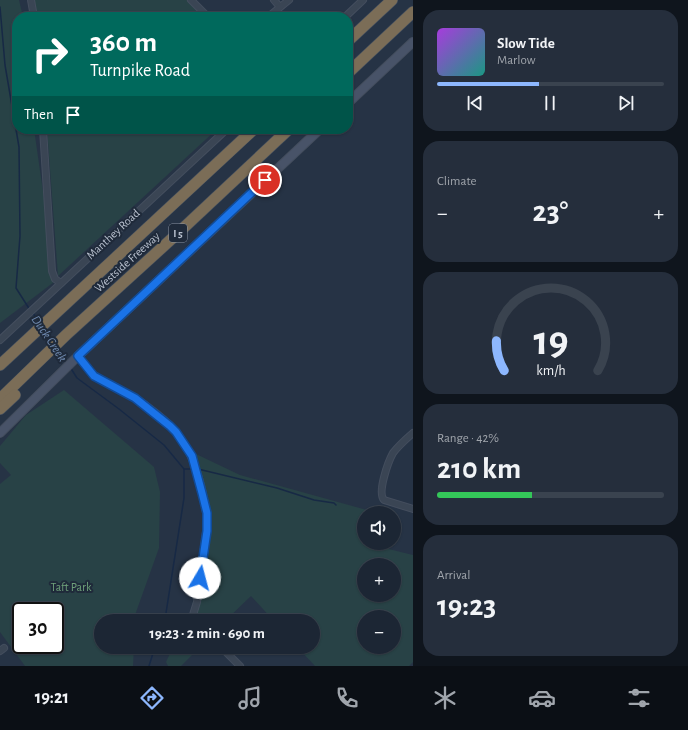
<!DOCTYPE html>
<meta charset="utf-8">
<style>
:root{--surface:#1c2634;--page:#252e3c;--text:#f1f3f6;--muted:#a0a5ac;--line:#3a434f;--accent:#8db7fe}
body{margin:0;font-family:"Alegreya Sans",sans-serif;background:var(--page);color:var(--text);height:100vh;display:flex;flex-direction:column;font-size:15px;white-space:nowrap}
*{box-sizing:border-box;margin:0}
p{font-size:13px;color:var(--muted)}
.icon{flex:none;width:22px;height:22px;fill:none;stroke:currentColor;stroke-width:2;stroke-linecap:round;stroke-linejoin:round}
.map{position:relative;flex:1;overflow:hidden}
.panel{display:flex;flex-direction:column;gap:10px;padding:10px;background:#0f151d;width:275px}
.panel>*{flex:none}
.top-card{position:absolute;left:12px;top:12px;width:341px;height:122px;border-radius:16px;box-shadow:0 1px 3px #0004,0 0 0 1px var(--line);background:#00695c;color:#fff;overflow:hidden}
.controls{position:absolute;left:357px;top:506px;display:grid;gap:8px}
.controls a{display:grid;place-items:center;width:44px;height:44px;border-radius:50%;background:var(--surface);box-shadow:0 1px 3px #0004,0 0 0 1px var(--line);font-size:20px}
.speed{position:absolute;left:12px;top:602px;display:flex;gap:8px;font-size:20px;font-weight:700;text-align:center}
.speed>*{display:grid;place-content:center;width:52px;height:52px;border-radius:50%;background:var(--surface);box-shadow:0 1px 3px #0004,0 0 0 1px var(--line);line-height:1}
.speed .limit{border:2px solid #111;border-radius:6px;background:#fff;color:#111}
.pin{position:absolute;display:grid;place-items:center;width:34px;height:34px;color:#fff;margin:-17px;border:2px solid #fff;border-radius:50%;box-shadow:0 1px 4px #0007}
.me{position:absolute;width:44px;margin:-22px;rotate:8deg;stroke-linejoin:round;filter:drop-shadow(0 0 3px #0008)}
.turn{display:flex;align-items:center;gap:14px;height:84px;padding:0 12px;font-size:18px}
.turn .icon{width:52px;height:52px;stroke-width:2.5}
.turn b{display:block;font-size:28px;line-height:34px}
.then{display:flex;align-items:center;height:38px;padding:0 12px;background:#0003;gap:8px;font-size:15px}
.big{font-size:30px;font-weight:700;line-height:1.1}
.panel .tile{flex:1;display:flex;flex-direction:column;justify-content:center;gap:6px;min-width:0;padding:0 14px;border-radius:16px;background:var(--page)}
.panel .dial{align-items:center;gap:0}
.dial svg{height:104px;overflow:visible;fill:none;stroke:var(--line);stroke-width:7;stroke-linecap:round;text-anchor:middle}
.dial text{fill:var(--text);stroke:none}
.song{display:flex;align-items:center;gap:12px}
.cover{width:48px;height:48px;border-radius:6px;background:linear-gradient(135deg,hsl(280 70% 55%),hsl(170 70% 35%))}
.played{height:4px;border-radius:2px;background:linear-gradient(90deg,var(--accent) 45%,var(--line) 45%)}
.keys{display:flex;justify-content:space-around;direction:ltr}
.heat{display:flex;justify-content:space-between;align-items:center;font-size:22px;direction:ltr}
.charge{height:6px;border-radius:3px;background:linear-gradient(90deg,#34c759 42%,var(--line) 0)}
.trip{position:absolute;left:94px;top:614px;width:226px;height:40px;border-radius:20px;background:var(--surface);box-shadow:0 1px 3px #0004,0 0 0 1px var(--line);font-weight:700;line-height:40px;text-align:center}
.tabs{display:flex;height:64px;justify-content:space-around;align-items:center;background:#0b0f15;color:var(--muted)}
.tabs .icon{width:28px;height:28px}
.tabs .selected{color:var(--accent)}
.tabs b{font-size:18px;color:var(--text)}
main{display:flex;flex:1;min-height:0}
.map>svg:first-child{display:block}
.green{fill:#284246;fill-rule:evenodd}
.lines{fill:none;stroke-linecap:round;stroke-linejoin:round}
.stream{stroke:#172945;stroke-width:1.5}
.street-casing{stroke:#444e5e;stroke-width:8}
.secondary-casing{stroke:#444e5e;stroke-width:10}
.highway-casing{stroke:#45505f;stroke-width:12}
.street{stroke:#3a4554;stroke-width:6}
.secondary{stroke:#485368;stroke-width:8}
.highway{stroke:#7b6d57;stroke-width:11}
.route-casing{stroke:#114b97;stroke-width:10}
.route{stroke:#1a73e8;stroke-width:7}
.labels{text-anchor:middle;stroke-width:4;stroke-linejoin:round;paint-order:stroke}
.shield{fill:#1f2a3a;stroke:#8a93a2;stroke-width:1}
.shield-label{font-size:11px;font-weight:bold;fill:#b8c0ce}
.street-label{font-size:12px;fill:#b8c0ce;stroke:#1f2a3a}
.park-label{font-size:12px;fill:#6ea07a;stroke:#1f2a3a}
.water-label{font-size:13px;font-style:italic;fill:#6f89ae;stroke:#1f2a3a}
</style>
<main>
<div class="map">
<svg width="413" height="666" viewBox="0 0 413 666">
<rect width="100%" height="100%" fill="#263345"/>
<g class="green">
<path d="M0,0H19L23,17H17V129H34L48,226L54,282L0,323Z"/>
<path d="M34,0H187L204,17H36Z"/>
<path d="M47,129H217L58,276Z"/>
<path d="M64,390L154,467L160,492L159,548L135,615V621H101V647H134L133,666H25L0,632V484L11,475L0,463V446L26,415ZM21,611H55V645H21Z"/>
<path d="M177,430L196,454L240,475L374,512L373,513H364V543L413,555V662L409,666H315L297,647H313V621H274L251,596L225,621H187L190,615L205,547V501L189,457ZM364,565H394V595H364ZM364,617H394V647H364Z"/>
<path d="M173,647H200L181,666H168L166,662Z"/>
</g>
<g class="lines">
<g class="stream">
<path d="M0,7L5,65L19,147L20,236L16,288L30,310"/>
<path d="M33,313L39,323"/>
<path d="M44,329L53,343"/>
<path d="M57,349L66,363"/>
<path d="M70,367L77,378L119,409L164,445L184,469V498L166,613L163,621"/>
<path d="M184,469H194"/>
<path d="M198,469L277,488L314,500L334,503L336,505"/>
<path d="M149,666L155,647"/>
</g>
<g class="street-casing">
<g id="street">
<path d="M31,0L34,17"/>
<path d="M191,0L208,17"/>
<path d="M274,0L280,7"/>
<path d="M268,17L289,0"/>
<path d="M345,17L363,0"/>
<path d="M43,129L52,271L55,279L61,283"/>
<path d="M0,340L227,129"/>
<path d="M76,357L78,356C83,362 88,369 94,375C104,384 122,390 134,397C145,404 169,422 176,432C196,457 205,492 207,524L197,602L192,618L195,621"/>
<path d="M413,433C406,439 399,445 393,453C388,462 377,493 384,500L413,509"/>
<path d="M221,647L240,666"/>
<path d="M0,651L4,648"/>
</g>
</g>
<g class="secondary-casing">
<g id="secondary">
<path d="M348,103L413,42"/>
<path d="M78,356L320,129"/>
<path d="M0,433L75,359"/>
</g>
</g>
<g class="highway-casing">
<g id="highway">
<path d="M348,41L392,0"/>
<path d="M348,73L413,12"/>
<path d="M0,365L254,129"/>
<path d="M0,399L66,335L177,234L289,129"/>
<path d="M0,409L15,395"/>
</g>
</g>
<use href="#street" class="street"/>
<use href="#secondary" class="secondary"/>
<use href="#highway" class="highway"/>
</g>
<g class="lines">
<g class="route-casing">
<path id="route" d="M200,578L207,531V513L202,493L192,456L176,432L170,426L135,398L94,376L78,356L265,180"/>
</g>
<use href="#route" class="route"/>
</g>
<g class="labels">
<rect class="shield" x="169" y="224" width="18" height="18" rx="3"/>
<g class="shield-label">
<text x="178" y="237">I 5</text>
</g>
<g class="street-label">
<text transform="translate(113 234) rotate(-43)" y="4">Manthey Road</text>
<text transform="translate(127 262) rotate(-42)" y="4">Westside Freeway</text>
</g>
<g class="park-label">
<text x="71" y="591">Taft Park</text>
</g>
<g class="water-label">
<text transform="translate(50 338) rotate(56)" y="5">Duck Creek</text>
</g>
</g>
</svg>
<div class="controls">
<a><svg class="icon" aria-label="sound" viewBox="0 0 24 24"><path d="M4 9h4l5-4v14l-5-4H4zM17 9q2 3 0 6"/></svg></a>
<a>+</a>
<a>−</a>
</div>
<div class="speed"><div class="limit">30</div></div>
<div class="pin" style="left:265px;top:180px;background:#d93025"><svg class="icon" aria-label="arrive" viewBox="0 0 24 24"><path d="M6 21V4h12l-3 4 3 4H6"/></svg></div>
<svg class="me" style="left:200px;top:578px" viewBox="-20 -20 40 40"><circle r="19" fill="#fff"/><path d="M0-13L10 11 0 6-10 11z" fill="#1a73e8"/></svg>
<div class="trip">19:23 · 2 min · 690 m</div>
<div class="top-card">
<div class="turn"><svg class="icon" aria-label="right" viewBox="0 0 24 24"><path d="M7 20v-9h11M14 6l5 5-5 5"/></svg><div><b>360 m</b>Turnpike Road</div></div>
<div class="then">Then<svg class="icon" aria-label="arrive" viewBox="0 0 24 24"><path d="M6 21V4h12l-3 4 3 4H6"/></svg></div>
</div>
</div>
<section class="panel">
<div class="tile">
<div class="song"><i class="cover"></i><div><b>Slow Tide</b><p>Marlow</p></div></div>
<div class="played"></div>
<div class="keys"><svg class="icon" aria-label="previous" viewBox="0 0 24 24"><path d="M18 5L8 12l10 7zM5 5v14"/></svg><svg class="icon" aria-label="pause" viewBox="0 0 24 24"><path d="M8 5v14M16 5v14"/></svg><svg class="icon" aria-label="next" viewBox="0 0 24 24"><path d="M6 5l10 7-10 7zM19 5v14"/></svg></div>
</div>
<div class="tile"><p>Climate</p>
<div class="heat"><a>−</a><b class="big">23°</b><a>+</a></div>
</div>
<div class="tile dial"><svg viewBox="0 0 100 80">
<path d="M14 69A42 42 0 1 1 86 69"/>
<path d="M14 69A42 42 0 0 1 8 46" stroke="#8db7fe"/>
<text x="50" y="56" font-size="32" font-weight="700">19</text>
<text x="50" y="72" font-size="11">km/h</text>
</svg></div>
<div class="tile"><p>Range · 42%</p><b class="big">210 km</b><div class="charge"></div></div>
<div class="tile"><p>Arrival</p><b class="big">19:23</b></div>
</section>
</main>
<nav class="tabs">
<b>19:21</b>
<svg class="icon selected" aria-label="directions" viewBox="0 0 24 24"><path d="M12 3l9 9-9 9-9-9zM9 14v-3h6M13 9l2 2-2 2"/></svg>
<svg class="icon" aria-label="music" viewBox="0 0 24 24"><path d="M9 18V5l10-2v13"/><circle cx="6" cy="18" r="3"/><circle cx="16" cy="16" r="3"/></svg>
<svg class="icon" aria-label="phone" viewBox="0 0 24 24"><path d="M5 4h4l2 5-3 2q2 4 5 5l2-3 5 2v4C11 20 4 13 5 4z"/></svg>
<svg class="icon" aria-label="climate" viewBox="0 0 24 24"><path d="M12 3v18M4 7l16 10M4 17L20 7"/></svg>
<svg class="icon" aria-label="car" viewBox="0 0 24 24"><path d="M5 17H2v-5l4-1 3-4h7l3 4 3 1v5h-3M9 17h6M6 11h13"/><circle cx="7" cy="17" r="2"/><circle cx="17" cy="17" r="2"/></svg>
<svg class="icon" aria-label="filters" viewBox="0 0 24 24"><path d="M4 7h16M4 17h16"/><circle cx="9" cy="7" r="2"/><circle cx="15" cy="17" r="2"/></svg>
</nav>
